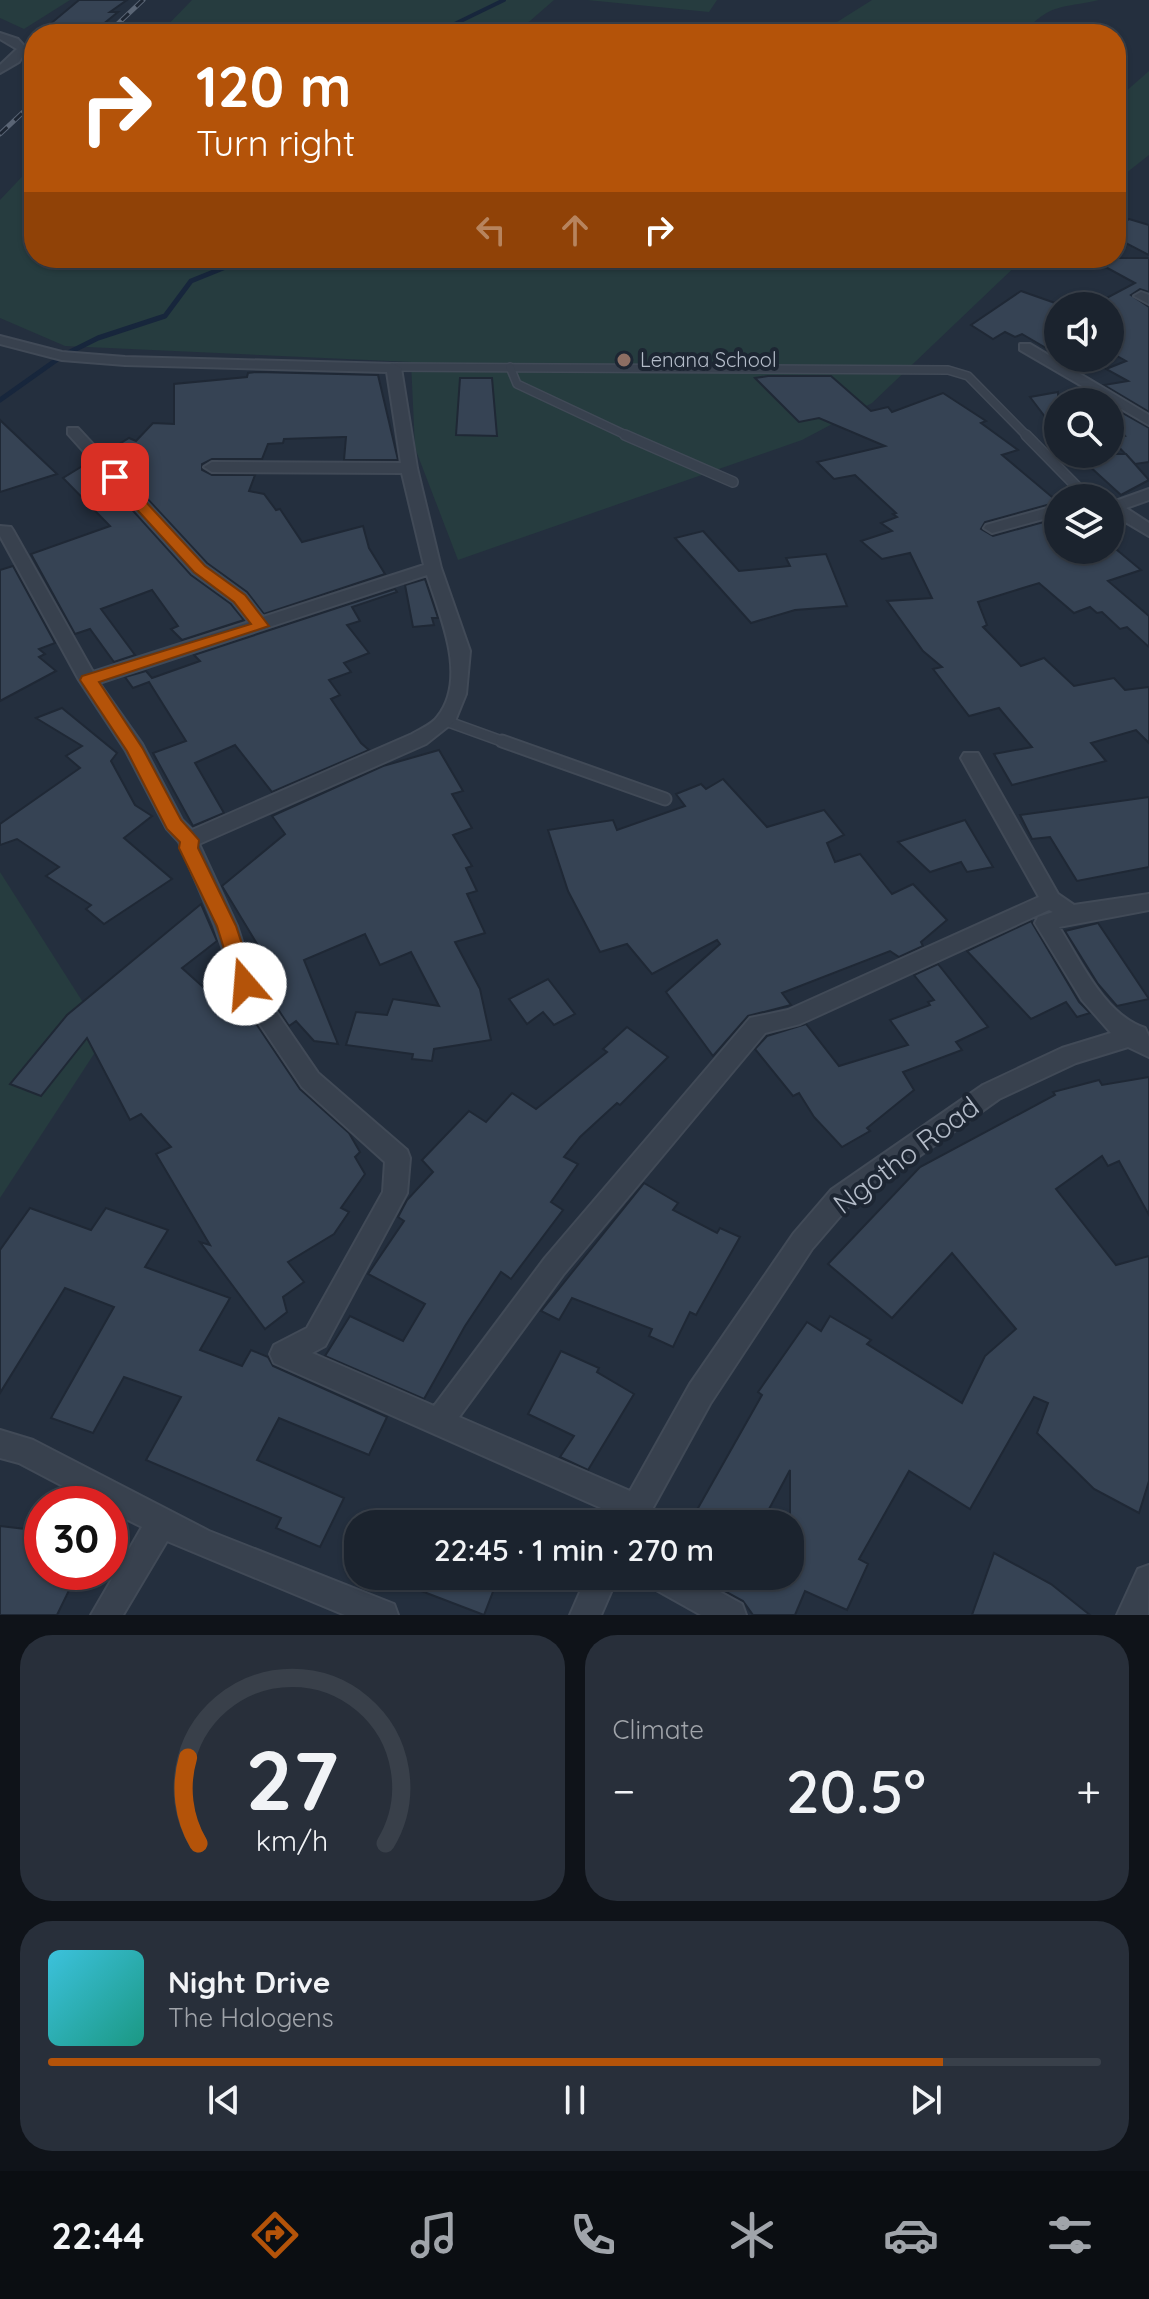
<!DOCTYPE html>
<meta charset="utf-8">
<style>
:root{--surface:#1b232e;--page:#282f3a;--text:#f1f3f6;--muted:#a0a4aa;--line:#39404a;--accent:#b45309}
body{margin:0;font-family:Quicksand,sans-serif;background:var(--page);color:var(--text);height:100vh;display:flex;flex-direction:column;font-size:30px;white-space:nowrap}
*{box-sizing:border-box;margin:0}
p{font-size:26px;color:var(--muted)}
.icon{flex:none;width:44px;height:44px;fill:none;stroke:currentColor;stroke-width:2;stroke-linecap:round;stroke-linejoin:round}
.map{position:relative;height:1615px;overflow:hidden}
.side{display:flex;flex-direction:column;gap:20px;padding:20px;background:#0f1319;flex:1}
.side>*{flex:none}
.top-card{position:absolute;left:24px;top:24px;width:1102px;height:244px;border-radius:32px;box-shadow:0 2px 6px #0004,0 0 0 2px var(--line);background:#b45309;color:#fff;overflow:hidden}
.buttons{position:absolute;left:1044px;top:292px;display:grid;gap:16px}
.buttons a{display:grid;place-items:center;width:80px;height:80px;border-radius:50%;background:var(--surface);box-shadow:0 2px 6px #0004,0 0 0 2px var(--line);font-size:40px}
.speed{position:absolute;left:24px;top:1486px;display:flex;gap:16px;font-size:40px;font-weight:700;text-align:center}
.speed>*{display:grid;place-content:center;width:104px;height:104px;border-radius:50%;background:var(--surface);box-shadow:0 2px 6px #0004,0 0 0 2px var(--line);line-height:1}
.speed .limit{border:12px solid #d22;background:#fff;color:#111}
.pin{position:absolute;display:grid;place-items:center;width:68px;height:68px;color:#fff;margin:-34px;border-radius:16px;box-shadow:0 4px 12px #0006}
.me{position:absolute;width:88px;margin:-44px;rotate:342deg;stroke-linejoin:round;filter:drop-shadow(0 0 6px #0008)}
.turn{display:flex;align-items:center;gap:28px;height:168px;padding:0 40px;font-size:36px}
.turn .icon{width:104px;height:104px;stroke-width:2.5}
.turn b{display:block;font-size:56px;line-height:68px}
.lanes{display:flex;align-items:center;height:76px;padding:0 40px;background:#0003;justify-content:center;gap:40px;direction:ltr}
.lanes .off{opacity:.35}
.big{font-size:60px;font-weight:600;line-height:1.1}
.side .widget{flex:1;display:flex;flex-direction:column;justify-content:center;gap:12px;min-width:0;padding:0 28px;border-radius:32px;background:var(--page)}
.side .dial{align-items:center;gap:0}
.dial svg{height:208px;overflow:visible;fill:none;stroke:var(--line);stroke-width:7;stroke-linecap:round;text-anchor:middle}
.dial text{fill:var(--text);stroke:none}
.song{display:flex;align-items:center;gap:24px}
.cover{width:96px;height:96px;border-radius:12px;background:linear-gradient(135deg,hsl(190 70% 55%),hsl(170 70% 35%))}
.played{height:8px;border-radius:4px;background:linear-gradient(90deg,var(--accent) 85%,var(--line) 85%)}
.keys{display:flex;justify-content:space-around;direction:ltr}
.heat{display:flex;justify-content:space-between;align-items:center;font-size:44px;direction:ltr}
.side .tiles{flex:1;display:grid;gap:20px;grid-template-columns:1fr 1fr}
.widget:last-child{grid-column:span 2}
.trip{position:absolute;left:344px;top:1510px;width:460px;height:80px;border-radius:32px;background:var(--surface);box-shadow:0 2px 6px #0004,0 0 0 2px var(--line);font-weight:600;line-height:80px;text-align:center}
.dock{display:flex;height:128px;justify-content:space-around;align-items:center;background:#0b0e12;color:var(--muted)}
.dock .icon{width:56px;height:56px}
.dock .current{color:var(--accent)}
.dock b{font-size:36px;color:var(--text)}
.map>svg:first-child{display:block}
.green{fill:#263c3f}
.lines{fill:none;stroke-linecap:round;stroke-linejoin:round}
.stream-far1{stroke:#17263c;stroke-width:4}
.stream{stroke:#17263c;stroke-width:5}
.building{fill:#364354;stroke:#1f2835;stroke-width:2}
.service-far2-casing{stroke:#414a57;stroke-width:10}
.service-far1-casing{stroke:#414a57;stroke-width:12}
.service-casing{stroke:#414a57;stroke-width:15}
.minor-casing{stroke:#414a57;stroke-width:4}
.service-far2{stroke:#38414e;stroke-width:7}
.service-far1{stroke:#38414e;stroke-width:9}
.service{stroke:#38414e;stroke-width:11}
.minor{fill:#38414e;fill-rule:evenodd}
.rail-casing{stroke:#5a6575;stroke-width:5}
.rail{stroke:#1d2633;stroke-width:3;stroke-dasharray:10;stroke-linecap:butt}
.route{fill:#b45309;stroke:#753606;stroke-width:2}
.education-dot{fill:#8d6e63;stroke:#1d2633;stroke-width:3}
.labels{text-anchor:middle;stroke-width:8;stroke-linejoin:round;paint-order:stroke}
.far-poi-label{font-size:20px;fill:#b4bcc9;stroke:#1d2633;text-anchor:start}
.near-street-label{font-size:28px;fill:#b4bcc9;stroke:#1d2633}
</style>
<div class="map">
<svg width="1149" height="1615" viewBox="0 0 1149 1615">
<rect width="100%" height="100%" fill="#242f3e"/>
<g class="green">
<path d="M0,0H70L24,29L0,18Z"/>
<path d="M192,0H554L515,34H159Z"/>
<path d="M587,0H717L709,12Z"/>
<path d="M872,0H1099C1060,9 1052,2 1022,34H818Z"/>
<path d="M1149,71V155L1116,181V100Z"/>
<path d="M34,164V258H1024L872,403L802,440L458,560L415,448L411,362L65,346L0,318V200Z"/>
<path d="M0,872L105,1037L0,1198Z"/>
</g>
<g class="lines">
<path class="stream-far1" d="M434,34L504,0"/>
<path class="stream" d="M0,400L62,356L98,338L165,316L191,281L248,258"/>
</g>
<g class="building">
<path d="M79,0H127L110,12H118L91,34L45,31L55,26L49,25Z"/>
<path d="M1129,219L1149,225V255L1116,238V229Z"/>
<path d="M1089,258H1149V292L1140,289L1131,295L1149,307V412L1104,385L1128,381L1106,369L1126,361L1110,352V306L1099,302L1135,283Z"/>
<path d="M1021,291L1058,304V355L1022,334L1015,337L1005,332L993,339L971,325Z"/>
<path d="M257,372L378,375L398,460H344L346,437H343L284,439L283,443L268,444L262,459H212L202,464V470L212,475H255L249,491L264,494L276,510L280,509L302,542L363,526L369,548L385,574L264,614L247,592L207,563L105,453L129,438L136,441L153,423L174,424V384L247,377L248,373Z"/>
<path d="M768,376H831L871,411L888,407L892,412L943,393L986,421L981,423L1018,450L1002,455L1058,502L985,522L981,529L993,536L1058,518V550H1117L1141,570L1108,581L1149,616V647L1127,627L1120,629L1102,612L1097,613L1090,607L1074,613L1039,583L978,602L987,625L983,627L1021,666L1044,658L1074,686L1114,678L1125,690L1149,687V743L1136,730L1091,743L1106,761L1012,785L994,754L1032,747L999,708L969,716L933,669L942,667L923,651L887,601L932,598L910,553L882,559L861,541L892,531L881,523L897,517L893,514L896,513L855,475L834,479L817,462L885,446L819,418L799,422L755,378Z"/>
<path d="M460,378H492L497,436L456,435Z"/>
<path d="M1058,392V434L1030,397Z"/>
<path d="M1110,406L1149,428V462L1135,464L1111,439L1125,436L1110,419Z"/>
<path d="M0,420L57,474L0,492Z"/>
<path d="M1076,454H1126L1149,480L1121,495Z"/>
<path d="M89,462L191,575L231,604L244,620L182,640L171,629L178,626L152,590L101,609L135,655L114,662L90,629L75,634L31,554L110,526L63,478Z"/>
<path d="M703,531L739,571L790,566L786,558L826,554L847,606L795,610L751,623L675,538Z"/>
<path d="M13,566L55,643L39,649L45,654L39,657L56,671L0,701V570Z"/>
<path d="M425,579L438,618H432L434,625L413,627L405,585Z"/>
<path d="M395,589L397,592L352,607L360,621L347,625L369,653L344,663L351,672L329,680L340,695L331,699L361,743L369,750L272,792L235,745L195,763L224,813L193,826L153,753L186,741L149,682L133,688L125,677L146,671L152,678L200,661L194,655Z"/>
<path d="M62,708L117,753L111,761L135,805L152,816L124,838L172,879L104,924L86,909L91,905L46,876L59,867L17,839L0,845V824L80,768L66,756L82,746L36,718Z"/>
<path d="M439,750L463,791L452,794L472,828L453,835L472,866L466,868L477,891L467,894L485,933L455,942L480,989L491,1040L434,1049L432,1061L412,1059L413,1054L346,1045L356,1012L387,1015L393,999L439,1006L411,952L380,965L365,934L304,960L338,1044L314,1041L296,1021L289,1026L268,994L257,972L268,962L222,886L285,834L272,816L383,766Z"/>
<path d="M723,779L767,827L824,810L844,835L827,843L835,862L860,854L892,894L913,884L947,920L921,942L923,946L899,957L890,951L782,993L791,1005L748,1016L713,1056L666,992L720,944L717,940L652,974L627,944L600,952L568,891L548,830L613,820L617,830L685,806L676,794L701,784L706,789Z"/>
<path d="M1149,797V867L1077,881L1050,837L1032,839L1020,815Z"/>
<path d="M965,820L993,867L967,872L961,862L930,872L898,842Z"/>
<path d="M201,904L217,941L182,968L213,996L222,988L241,1001L300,1089L349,1133L360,1152L355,1157L365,1174L341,1208L349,1212L334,1234L288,1262L304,1282L283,1297L287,1312L265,1329L200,1242L210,1245L156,1154L171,1147L141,1114L130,1120L87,1038L41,1096L10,1084L67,1015Z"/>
<path d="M1031,921L1079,1002L1090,1013L1077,1017L1066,1002L1031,1019L967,951Z"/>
<path d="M1098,923L1149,999L1117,1006L1098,984L1065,931Z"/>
<path d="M938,964L988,1027L956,1042L962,1050L903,1072L914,1090L867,1128L870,1131L842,1147L814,1117L799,1093L793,1096L755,1049L767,1036L806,1024L839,1066L908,1045L890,1020L930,1005L928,1002L934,1000L914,975Z"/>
<path d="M548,979L575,1014L554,1025L543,1012L527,1024L509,999Z"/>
<path d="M627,1027L668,1057L620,1105L617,1103L580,1137L564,1157L578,1164L551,1202L563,1210L511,1279L501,1272L465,1326L424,1399L325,1356L350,1316L403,1341L425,1304L368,1274L404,1221L398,1217L407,1200L433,1172L422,1160L469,1111L486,1122L512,1093L536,1109L607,1052L603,1049Z"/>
<path d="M1149,1077V1215L1119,1161L1108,1166L1102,1156L1056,1189L1116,1265L1149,1256V1481L1139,1513L1094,1489L1037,1433L1048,1403L1034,1397L970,1509L909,1471L859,1559L868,1564L847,1610L805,1591L795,1615H753L743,1601L697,1576H790V1470L761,1524H689L762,1395L758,1392L807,1322L821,1331L830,1316L871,1340L867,1344L962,1403L985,1356L1016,1329L952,1253L892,1318L828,1264L920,1167L1055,1095L1053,1092L1099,1080L1102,1085Z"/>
<path d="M644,1183L678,1203L673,1210L717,1233L720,1228L740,1237L696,1315L690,1312L673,1347L649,1336L652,1329L572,1298L559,1320L541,1311Z"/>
<path d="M30,1208L91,1230L106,1208L168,1230L145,1267L230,1298L200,1350L242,1366L251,1350L268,1357L273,1366L387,1417L369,1455L279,1418L257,1460L344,1498L320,1547L276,1528L281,1518L146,1460L181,1397L124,1377L93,1433L51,1418L114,1307L65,1288L0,1393V1250Z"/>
<path d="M561,1351L599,1368L597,1372L634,1394L588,1470L560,1457L574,1436L528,1414Z"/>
<path d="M0,1526L42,1531V1572H78L57,1615H0Z"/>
<path d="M994,1553L1051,1584L1090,1615H972Z"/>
<path d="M382,1576H499L484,1615Z"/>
</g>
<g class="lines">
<g class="service-far2-casing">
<g id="service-far2">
<path d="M392,367L948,370L968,376L1028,437"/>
<path d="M510,367L517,384L630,437"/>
</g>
</g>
<g class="service-far1-casing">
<g id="service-far1">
<path d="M625,435L733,482"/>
<path d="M1026,435L1088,498"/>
<path d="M446,721L507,743"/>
</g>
</g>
<g class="service-casing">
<path id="service" d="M502,741L665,799"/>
</g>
<g class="minor-casing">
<g id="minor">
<path d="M0,33L18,39L27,49L19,62L0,73V65L17,49L0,39Z"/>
<path d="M1141,292L1149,295V304L1134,296Z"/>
<path d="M0,336L62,352L125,357L394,364L401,368L417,468L441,568L470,651L466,694L455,721L426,744L199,844L237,926L255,981L318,1073L407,1150L410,1158L407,1193L325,1346L312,1353L434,1406L545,1258L750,1018L788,1010L1039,897L961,758L964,753H978L1058,894L1074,905L1149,894V910L1059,927C1081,962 1105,1015 1145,1028L1149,1037V1057L1128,1047L1076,1063L999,1099L849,1206L812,1249L710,1404L644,1524H613L617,1515L274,1363L270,1354L274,1345L307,1328L383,1192L385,1162L302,1087L237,990L215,926L179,842L167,829L126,751L79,680L0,536V526L11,527L13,530L93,672L249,622L233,602L193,573L68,434V428H78L205,565L245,594L263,617L424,565L402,473L212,472L204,467L212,462L401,463L387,372L125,365L62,360L0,344ZM427,575C440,616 468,677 438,716C433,724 420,729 412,734L192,830L182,820L142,744L99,683ZM1049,910L1053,912L1038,917L1035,923L1082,1000L1111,1033L1062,1048L983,1085L831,1190L794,1233L690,1384L630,1491L459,1417L563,1275L765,1033L800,1024Z"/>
<path d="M1020,344H1030L1149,415V425L1020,350Z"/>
<path d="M1149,489V500L1126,508L1149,523V536L1110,513V503Z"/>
<path d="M1058,505V515L992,533L984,528L986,525Z"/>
<path d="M0,1430L33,1440L209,1531L394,1604L398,1615H345L167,1541L123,1615H91L142,1527L110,1511V1504H97L19,1463L0,1458Z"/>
<path d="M1149,1565L1148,1615H1117L1138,1569Z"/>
<path d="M587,1576H618L601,1615H570Z"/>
<path d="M647,1576H691L742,1604L746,1615H701L651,1587Z"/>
</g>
</g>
<use href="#service-far2" class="service-far2"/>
<use href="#service-far1" class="service-far1"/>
<use href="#service" class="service"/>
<use href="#minor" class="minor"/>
<g class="rail-casing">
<g id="rail">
<path d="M107,34L143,0"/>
<path d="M0,134L34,102"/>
</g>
</g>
<use href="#rail" class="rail"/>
</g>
<path class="route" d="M110,474H120L205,566L245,595L269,626L99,682L143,749L181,820L199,840L198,848L236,926L255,984L245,992L235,984L217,926L179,848L180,842L167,829L127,751L80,680L82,676L251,624L234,602L194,572L110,480Z"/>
<circle class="education-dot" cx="624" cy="360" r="8"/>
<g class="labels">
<g class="far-poi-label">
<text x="640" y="367">Lenana School</text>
</g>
<g class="near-street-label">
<text transform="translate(906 1155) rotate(-37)" y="10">Ngotho Road</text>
</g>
</g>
</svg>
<div class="buttons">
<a><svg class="icon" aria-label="sound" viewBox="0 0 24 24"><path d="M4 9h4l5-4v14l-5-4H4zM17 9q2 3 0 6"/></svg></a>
<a><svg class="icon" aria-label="search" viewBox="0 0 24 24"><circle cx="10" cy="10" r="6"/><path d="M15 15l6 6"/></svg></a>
<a><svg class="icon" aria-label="layers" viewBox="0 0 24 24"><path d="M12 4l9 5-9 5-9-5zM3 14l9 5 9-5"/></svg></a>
</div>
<div class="speed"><div class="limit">30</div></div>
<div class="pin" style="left:115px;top:477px;background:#d93025"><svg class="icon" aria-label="arrive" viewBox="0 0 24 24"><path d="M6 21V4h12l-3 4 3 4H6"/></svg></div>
<svg class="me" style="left:245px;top:984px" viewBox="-20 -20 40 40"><circle r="19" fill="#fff"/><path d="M0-13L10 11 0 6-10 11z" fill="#b45309"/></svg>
<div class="trip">22:45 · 1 min · 270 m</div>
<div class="top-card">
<div class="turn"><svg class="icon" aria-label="right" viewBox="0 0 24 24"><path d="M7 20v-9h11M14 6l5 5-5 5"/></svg><div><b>120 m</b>Turn right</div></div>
<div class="lanes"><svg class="icon off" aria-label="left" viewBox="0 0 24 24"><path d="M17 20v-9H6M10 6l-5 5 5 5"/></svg><svg class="icon off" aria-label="ahead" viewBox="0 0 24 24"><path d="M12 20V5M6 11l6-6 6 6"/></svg><svg class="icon" aria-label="right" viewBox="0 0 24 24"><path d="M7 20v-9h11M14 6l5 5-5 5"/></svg></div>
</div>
</div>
<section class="side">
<div class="tiles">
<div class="widget dial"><svg viewBox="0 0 100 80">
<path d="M14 69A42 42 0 1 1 86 69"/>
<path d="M14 69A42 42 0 0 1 10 36" stroke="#b45309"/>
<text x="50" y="56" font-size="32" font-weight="700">27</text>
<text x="50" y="72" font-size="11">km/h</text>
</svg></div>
<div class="widget"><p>Climate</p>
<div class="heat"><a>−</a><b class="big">20.5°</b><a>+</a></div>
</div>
<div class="widget">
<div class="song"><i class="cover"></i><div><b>Night Drive</b><p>The Halogens</p></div></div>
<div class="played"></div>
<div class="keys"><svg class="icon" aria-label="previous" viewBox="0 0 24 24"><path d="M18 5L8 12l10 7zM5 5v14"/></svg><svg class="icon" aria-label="pause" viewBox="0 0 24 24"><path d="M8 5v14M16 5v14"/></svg><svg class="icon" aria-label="next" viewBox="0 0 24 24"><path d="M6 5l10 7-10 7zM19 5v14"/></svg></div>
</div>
</div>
</section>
<nav class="dock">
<b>22:44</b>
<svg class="icon current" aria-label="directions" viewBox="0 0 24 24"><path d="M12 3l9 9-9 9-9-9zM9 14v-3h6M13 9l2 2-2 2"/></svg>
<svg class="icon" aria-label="music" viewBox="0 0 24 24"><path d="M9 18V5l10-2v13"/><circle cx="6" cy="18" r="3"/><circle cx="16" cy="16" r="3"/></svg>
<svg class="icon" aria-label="phone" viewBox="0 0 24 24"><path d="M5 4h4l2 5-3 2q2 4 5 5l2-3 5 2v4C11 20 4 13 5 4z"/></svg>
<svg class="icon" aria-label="climate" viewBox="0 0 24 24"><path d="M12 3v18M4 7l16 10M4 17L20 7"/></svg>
<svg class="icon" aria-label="car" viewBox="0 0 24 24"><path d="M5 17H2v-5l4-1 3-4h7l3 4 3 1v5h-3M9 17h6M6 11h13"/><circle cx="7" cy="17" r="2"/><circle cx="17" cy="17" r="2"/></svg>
<svg class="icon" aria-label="filters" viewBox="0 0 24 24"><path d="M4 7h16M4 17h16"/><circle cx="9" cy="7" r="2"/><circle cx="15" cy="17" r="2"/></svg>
</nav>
